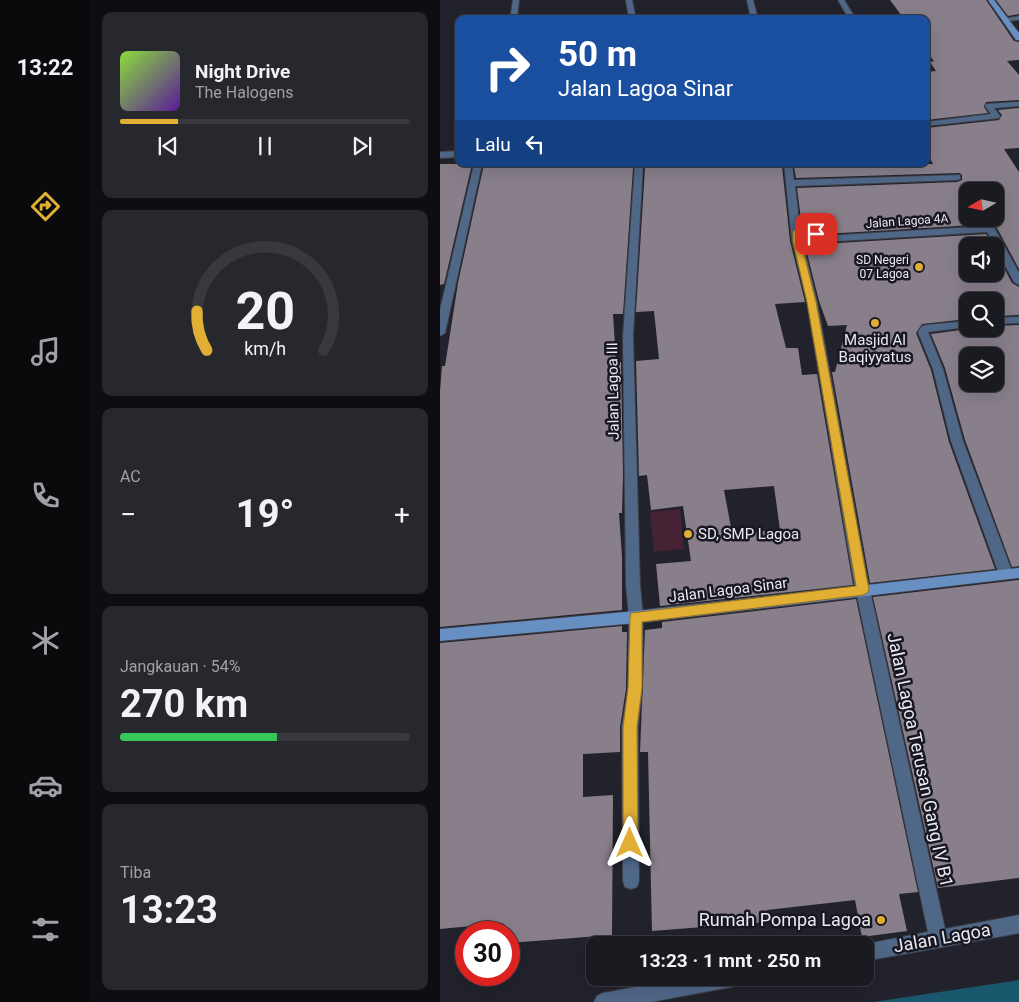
<!DOCTYPE html>
<html lang="id">
<meta charset="utf-8">
<style>
:root{--surface:#1a1a21;--page:#27272e;--text:#f1f3f6;--muted:#9fa1a5;--line:#38383f;--accent:#e1af34}
body{margin:0;font-family:Roboto,sans-serif;background:var(--page);color:var(--text);height:100vh;display:flex;flex-direction:column;font-size:19px;white-space:nowrap}
*{box-sizing:border-box;margin:0}
p{font-size:16px;color:var(--muted)}
.icon{flex:none;width:28px;height:28px;fill:none;stroke:currentColor;stroke-width:2;stroke-linecap:round;stroke-linejoin:round}
.map{position:relative;flex:1;overflow:hidden}
.sheet{display:flex;flex-direction:column;gap:12px;padding:12px;background:#0e0e12;width:350px}
.sheet>*{flex:none}
.banner{position:absolute;left:15px;top:15px;width:475px;height:152px;border-radius:10px;box-shadow:0 5px 20px #0002,0 0 0 1px var(--line);background:#1a4fa0;color:#fff;overflow:hidden}
.needle{width:32px;rotate:261deg}
.fabs{position:absolute;left:519px;top:182px;display:grid;gap:10px}
.fabs a{display:grid;place-items:center;width:45px;height:45px;border-radius:10px;background:var(--surface);box-shadow:0 5px 20px #0002,0 0 0 1px var(--line);font-size:25px}
.speed{position:absolute;left:15px;top:921px;display:flex;gap:10px;font-size:25px;font-weight:700;text-align:center}
.speed>*{display:grid;place-content:center;width:65px;height:65px;border-radius:50%;background:var(--surface);box-shadow:0 5px 20px #0002,0 0 0 1px var(--line);line-height:1}
.speed .limit{border:8px solid #d22;background:#fff;color:#111}
.pin{position:absolute;display:grid;place-items:center;width:42px;height:42px;color:#fff;margin:-21px;border-radius:10px;box-shadow:0 2px 8px #0006}
.me{position:absolute;width:55px;margin:-28px;rotate:0deg;stroke-linejoin:round;filter:drop-shadow(0 0 4px #0008)}
.turn{display:flex;align-items:center;gap:18px;height:105px;padding:0 20px;font-size:22px}
.turn .icon{width:65px;height:65px;stroke-width:2.5}
.turn b{display:block;font-size:35px;line-height:42px}
.then{display:flex;align-items:center;height:48px;padding:0 20px;background:#0003;gap:10px;font-size:19px}
.big{font-size:38px;font-weight:700;line-height:1.1}
.sheet .widget{flex:1;display:flex;flex-direction:column;justify-content:center;gap:8px;min-width:0;padding:0 18px;border-radius:10px;background:var(--page)}
.sheet .dial{align-items:center;gap:0}
.dial svg{height:130px;overflow:visible;fill:none;stroke:var(--line);stroke-width:7;stroke-linecap:round;text-anchor:middle}
.dial text{fill:var(--text);stroke:none}
.song{display:flex;align-items:center;gap:15px}
.cover{width:60px;height:60px;border-radius:8px;background:linear-gradient(135deg,hsl(90 70% 55%),hsl(270 70% 35%))}
.played{height:5px;border-radius:2px;background:linear-gradient(90deg,var(--accent) 20%,var(--line) 20%)}
.keys{display:flex;justify-content:space-around;direction:ltr}
.heat{display:flex;justify-content:space-between;align-items:center;font-size:28px;direction:ltr}
.charge{height:8px;border-radius:4px;background:linear-gradient(90deg,#34c759 54%,var(--line) 0)}
.trip{position:absolute;left:146px;top:936px;width:288px;height:50px;border-radius:10px;background:var(--surface);box-shadow:0 5px 20px #0002,0 0 0 1px var(--line);font-weight:700;line-height:50px;text-align:center}
main{display:flex;flex:1;min-height:0}
.tab-bar{display:flex;flex-direction:column;width:90px;justify-content:space-around;align-items:center;background:#0a0a0d;color:var(--muted)}
.tab-bar .icon{width:35px;height:35px}
.tab-bar .selected{color:var(--accent)}
.tab-bar b{font-size:22px;color:var(--text)}
.map>svg:first-child{display:block}
.green{fill:#452334}
.water{fill:#18576c}
.building{fill:#887f8a;fill-rule:evenodd}
.lines{fill:none;stroke-linecap:round;stroke-linejoin:round}
.street-casing{stroke:#3e3e47;stroke-width:2}
.secondary-casing{stroke:#3e3e47;stroke-width:2}
.street{fill:#506888;fill-rule:evenodd}
.secondary{fill:#688fc2;fill-rule:evenodd}
.route{fill:#e1af34;stroke:#927222}
.poi-dot{fill:#e1af34;stroke:#191822;stroke-width:2}
.labels{text-anchor:middle;stroke-width:5;stroke-linejoin:round;paint-order:stroke}
.far-street-label{font-size:12px;fill:#e9e9f0;stroke:#191822}
.far-poi-label{font-size:12px;fill:#e9e9f0;stroke:#191822;text-anchor:end}
.poi-label{font-size:15px;fill:#e9e9f0;stroke:#191822}
.street-label{font-size:15px;fill:#e9e9f0;stroke:#191822}
.near-street-label{font-size:18px;fill:#e9e9f0;stroke:#191822}
.near-poi-label{font-size:18px;fill:#e9e9f0;stroke:#191822;text-anchor:end}
</style>
<main>
<nav class="tab-bar">
<b>13:22</b>
<svg class="icon selected" aria-label="directions" viewBox="0 0 24 24"><path d="M12 3l9 9-9 9-9-9zM9 14v-3h6M13 9l2 2-2 2"/></svg>
<svg class="icon" aria-label="music" viewBox="0 0 24 24"><path d="M9 18V5l10-2v13"/><circle cx="6" cy="18" r="3"/><circle cx="16" cy="16" r="3"/></svg>
<svg class="icon" aria-label="phone" viewBox="0 0 24 24"><path d="M5 4h4l2 5-3 2q2 4 5 5l2-3 5 2v4C11 20 4 13 5 4z"/></svg>
<svg class="icon" aria-label="climate" viewBox="0 0 24 24"><path d="M12 3v18M4 7l16 10M4 17L20 7"/></svg>
<svg class="icon" aria-label="car" viewBox="0 0 24 24"><path d="M5 17H2v-5l4-1 3-4h7l3 4 3 1v5h-3M9 17h6M6 11h13"/><circle cx="7" cy="17" r="2"/><circle cx="17" cy="17" r="2"/></svg>
<svg class="icon" aria-label="filters" viewBox="0 0 24 24"><path d="M4 7h16M4 17h16"/><circle cx="9" cy="7" r="2"/><circle cx="15" cy="17" r="2"/></svg>
</nav>
<section class="sheet">
<div class="widget">
<div class="song"><i class="cover"></i><div><b>Night Drive</b><p>The Halogens</p></div></div>
<div class="played"></div>
<div class="keys"><svg class="icon" aria-label="previous" viewBox="0 0 24 24"><path d="M18 5L8 12l10 7zM5 5v14"/></svg><svg class="icon" aria-label="pause" viewBox="0 0 24 24"><path d="M8 5v14M16 5v14"/></svg><svg class="icon" aria-label="next" viewBox="0 0 24 24"><path d="M6 5l10 7-10 7zM19 5v14"/></svg></div>
</div>
<div class="widget dial"><svg viewBox="0 0 100 80">
<path d="M14 69A42 42 0 1 1 86 69"/>
<path d="M14 69A42 42 0 0 1 8 45" stroke="#e1af34"/>
<text x="50" y="56" font-size="32" font-weight="700">20</text>
<text x="50" y="72" font-size="11">km/h</text>
</svg></div>
<div class="widget"><p>AC</p>
<div class="heat"><a>−</a><b class="big">19°</b><a>+</a></div>
</div>
<div class="widget"><p>Jangkauan · 54%</p><b class="big">270 km</b><div class="charge"></div></div>
<div class="widget"><p>Tiba</p><b class="big">13:23</b></div>
</section>
<div class="map">
<svg width="579" height="1002" viewBox="0 0 579 1002">
<rect width="100%" height="100%" fill="#22222c"/>
<path class="green" d="M240,509L244,549L214,552L210,512Z"/>
<path class="water" d="M579,980V1002H433Z"/>
<g class="building">
<path d="M450,0H546L574,41L579,42V60L567,61L579,75V100L546,102L544,107L548,113L486,120V72L496,71L490,62L494,61L486,51V19H464Z"/>
<path d="M556,0H579V14L568,16Z"/>
<path d="M579,108V148L564,149L579,172V269L557,228L550,224L385,234L381,231L362,227L357,188L517,182L522,180V175L520,173L356,178L354,166L493,164L486,150V128L559,120L562,115L558,110ZM528,191H555V219H528Z"/>
<path d="M0,164H32L4,284L0,285Z"/>
<path d="M44,164H180V167L193,168L183,314H173L176,362H181L183,476L182,513H179L182,557V610L0,627V391L2,366H5L18,283Z"/>
<path d="M225,164H337V166H342L350,241L365,302L335,304L346,348H358L362,375L377,374L413,585L220,606L216,564L251,561L243,506L211,510L207,475L199,476L196,361L219,359L214,311L196,312L205,168L225,167ZM334,486L340,530L292,533L284,490Z"/>
<path d="M546,234L553,246H528V274H555V251L572,283L579,287V315L555,316V301H528V319L482,324L476,333L491,370L509,442L555,569L430,583L392,372H395L407,325L388,326L379,301L363,237L374,239L382,244Z"/>
<path d="M579,325V566L572,567L525,440L505,368L491,334L528,329H555V326ZM528,356H555V384H528Z"/>
<path d="M579,580V878L498,888L433,597Z"/>
<path d="M416,599L478,892L459,894L467,931L422,937L415,900L327,910L328,922L212,931L208,752H200L205,630L222,628V622Z"/>
<path d="M182,626V632H187L186,689L180,727V752L143,754V797L173,795L172,935L69,943V932H62L63,923L0,929V643Z"/>
</g>
<g class="lines">
<g class="street-casing">
<g id="street">
<path d="M73,0H79L77,19H70Z"/>
<path d="M186,0H192L196,19H189Z"/>
<path d="M307,0H313L318,19H311Z"/>
<path d="M398,0H404L416,19H409Z"/>
<path d="M579,16V20L565,21L562,19Z"/>
<path d="M579,102V106L554,108L560,116L559,118L486,126V122L551,114L545,106L546,104Z"/>
<path d="M19,151V157L0,158V152Z"/>
<path d="M34,164H42L5,333L0,336V310Z"/>
<path d="M195,164H203L193,336L200,585L203,617L202,689L198,727L199,881L197,887L191,889L185,887L183,881L182,727L188,689L189,617L186,585L183,336Z"/>
<path d="M344,164H352L354,180L520,175V179L517,180L355,186L360,229L381,233L384,236L550,226L555,229L579,273V285L574,282L547,232L382,242L375,237L361,235L377,302L427,577L505,929L579,915V933L425,961V945H421L488,932L413,577L367,302L352,241Z"/>
<path d="M579,317V323L555,324V318Z"/>
<path d="M528,321V327L488,332L503,369L523,441L573,574L571,578L566,579L561,578L559,574L511,441L493,369L478,332L482,326L486,325Z"/>
<path d="M245,978H300L297,984L291,987L211,1002H154L157,996L163,993Z"/>
</g>
</g>
<g class="secondary-casing">
<g id="secondary">
<path d="M548,0H554L579,33V40H576Z"/>
<path d="M579,568V578L196,623L0,641V629L196,611Z"/>
</g>
</g>
<use href="#street" class="street"/>
<use href="#secondary" class="secondary"/>
</g>
<path class="route" d="M357,229L381,234L376,237L362,235L361,242L376,302L429,590L427,593L423,595L202,622V688L197,727L198,843L196,848L190,850L185,848L183,843V727L188,688L190,617L191,613L416,586L367,302L353,242V231Z"/>
<g class="poi-dot">
<circle cx="479" cy="267" r="5"/>
<circle cx="435" cy="323" r="5"/>
<circle cx="248" cy="534" r="5"/>
<circle cx="441" cy="920" r="5"/>
</g>
<g class="labels">
<g class="far-street-label">
<text transform="translate(467 221) rotate(-4)" y="4">Jalan Lagoa 4A</text>
</g>
<g class="far-poi-label">
<text x="469" y="264">SD Negeri<tspan x="469" dy="14">07 Lagoa</tspan></text>
</g>
<g class="poi-label">
<text x="435" y="345">Masjid Al<tspan x="435" dy="17">Baqiyyatus</tspan></text>
<text x="258" y="539" text-anchor="start">SD, SMP Lagoa</text>
</g>
<g class="street-label">
<text transform="translate(173 391) rotate(-91)" y="5">Jalan Lagoa III</text>
<text transform="translate(288 590) rotate(-7)" y="5">Jalan Lagoa Sinar</text>
</g>
<g class="near-street-label">
<text transform="translate(480 760) rotate(78)" y="6">Jalan Lagoa Terusan Gang IV B1</text>
<text transform="translate(502 938) rotate(-10)" y="6">Jalan Lagoa</text>
</g>
<g class="near-poi-label">
<text x="431" y="926">Rumah Pompa Lagoa</text>
</g>
</g>
</svg>
<div class="fabs">
<a><svg class="needle" viewBox="-14 -14 28 28"><path d="M0-13l5 13h-10z" fill="#e53935"/><path d="M0 13l5-13h-10z" fill="#9fa1a5"/></svg></a>
<a><svg class="icon" aria-label="sound" viewBox="0 0 24 24"><path d="M4 9h4l5-4v14l-5-4H4zM17 9q2 3 0 6"/></svg></a>
<a><svg class="icon" aria-label="search" viewBox="0 0 24 24"><circle cx="10" cy="10" r="6"/><path d="M15 15l6 6"/></svg></a>
<a><svg class="icon" aria-label="layers" viewBox="0 0 24 24"><path d="M12 4l9 5-9 5-9-5zM3 14l9 5 9-5"/></svg></a>
</div>
<div class="speed"><div class="limit">30</div></div>
<div class="pin" style="left:376px;top:234px;background:#d93025"><svg class="icon" aria-label="arrive" viewBox="0 0 24 24"><path d="M6 21V4h12l-3 4 3 4H6"/></svg></div>
<svg class="me" style="left:190px;top:843px" viewBox="-20 -20 40 40"><path d="M0-17L14 15 0 8-14 15z" fill="#e1af34" stroke="#fff" stroke-width="4"/></svg>
<div class="trip">13:23 · 1 mnt · 250 m</div>
<div class="banner">
<div class="turn"><svg class="icon" aria-label="right" viewBox="0 0 24 24"><path d="M7 20v-9h11M14 6l5 5-5 5"/></svg><div><b>50 m</b>Jalan Lagoa Sinar</div></div>
<div class="then">Lalu<svg class="icon" aria-label="left" viewBox="0 0 24 24"><path d="M17 20v-9H6M10 6l-5 5 5 5"/></svg></div>
</div>
</div>
</main>
